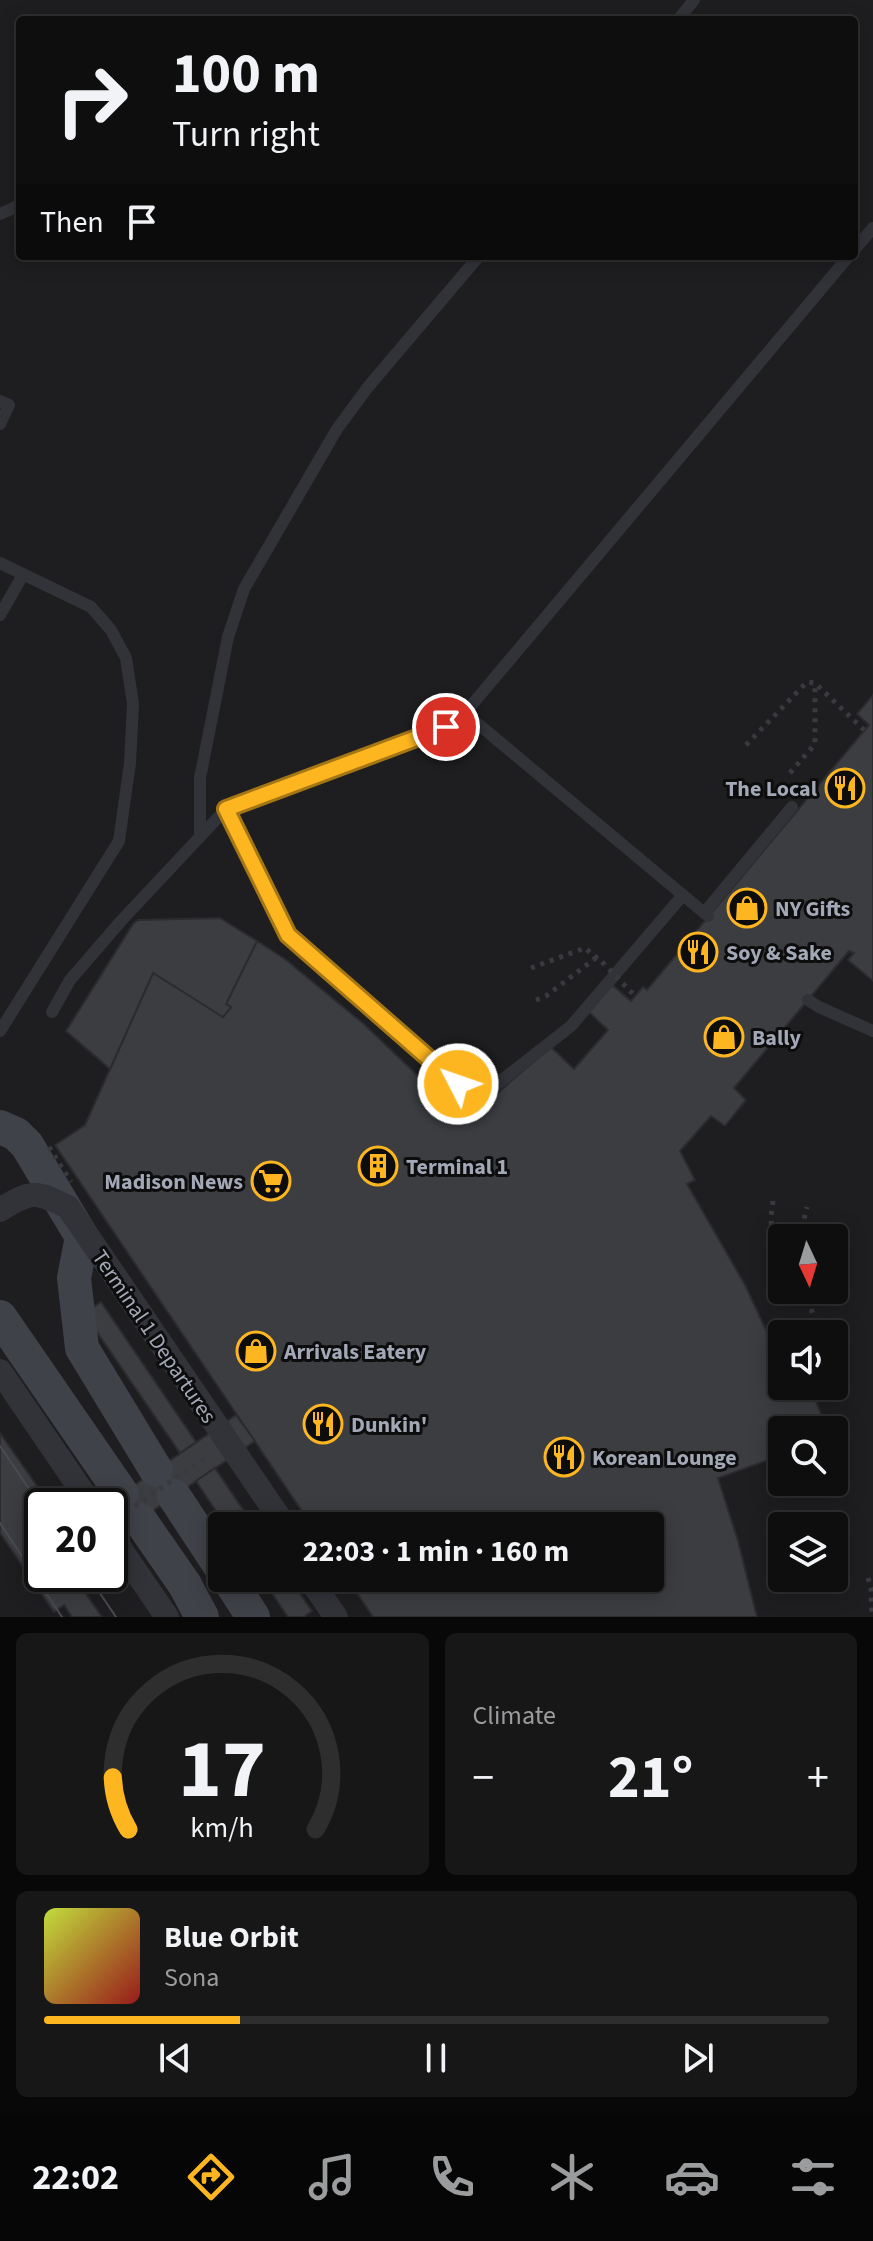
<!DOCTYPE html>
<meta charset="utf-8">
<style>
:root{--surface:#0e0e0e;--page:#171717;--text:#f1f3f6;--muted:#9b9c9e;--line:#2e2e2e;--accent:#fdb620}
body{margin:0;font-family:"Source Sans 3",sans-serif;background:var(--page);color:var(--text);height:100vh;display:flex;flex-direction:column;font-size:30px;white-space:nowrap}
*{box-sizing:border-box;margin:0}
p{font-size:26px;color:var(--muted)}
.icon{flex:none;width:44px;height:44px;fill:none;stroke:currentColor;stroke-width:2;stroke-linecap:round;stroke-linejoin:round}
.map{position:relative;height:1617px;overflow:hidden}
.side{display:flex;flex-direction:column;gap:16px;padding:16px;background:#080808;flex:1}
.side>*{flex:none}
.hud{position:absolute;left:16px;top:16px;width:842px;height:244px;border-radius:8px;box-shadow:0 4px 20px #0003,0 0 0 2px var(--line);background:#0e0e0e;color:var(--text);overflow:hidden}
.needle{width:52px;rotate:176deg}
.buttons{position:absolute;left:768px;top:1224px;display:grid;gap:16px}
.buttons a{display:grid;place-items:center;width:80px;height:80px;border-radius:8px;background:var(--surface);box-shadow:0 4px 20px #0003,0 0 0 2px var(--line);font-size:40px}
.speed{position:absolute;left:24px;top:1488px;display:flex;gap:16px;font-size:40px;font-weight:700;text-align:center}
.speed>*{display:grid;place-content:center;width:104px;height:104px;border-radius:50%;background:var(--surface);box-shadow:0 4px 20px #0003,0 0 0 2px var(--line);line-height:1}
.speed .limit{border:4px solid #111;border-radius:12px;background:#fff;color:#111}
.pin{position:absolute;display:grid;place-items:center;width:68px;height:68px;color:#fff;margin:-34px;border:4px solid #fff;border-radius:50%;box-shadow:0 2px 8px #0007}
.me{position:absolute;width:88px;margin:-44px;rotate:311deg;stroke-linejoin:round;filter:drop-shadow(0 0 6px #0008)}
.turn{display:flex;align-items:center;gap:28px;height:168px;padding:0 24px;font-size:36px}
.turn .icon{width:104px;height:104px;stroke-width:2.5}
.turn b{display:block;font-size:56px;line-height:68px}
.then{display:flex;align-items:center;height:76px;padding:0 24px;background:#0003;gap:16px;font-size:30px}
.big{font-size:60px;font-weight:700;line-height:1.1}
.side .tile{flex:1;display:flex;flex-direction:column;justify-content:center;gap:12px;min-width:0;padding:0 28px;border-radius:12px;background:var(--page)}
.side .dial{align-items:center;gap:0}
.dial svg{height:208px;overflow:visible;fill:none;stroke:var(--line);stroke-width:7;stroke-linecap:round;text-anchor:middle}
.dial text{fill:var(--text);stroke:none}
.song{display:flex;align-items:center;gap:24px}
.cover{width:96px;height:96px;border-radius:12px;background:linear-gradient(135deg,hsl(70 70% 55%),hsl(0 70% 35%))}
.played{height:8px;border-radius:4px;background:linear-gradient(90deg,var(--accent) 25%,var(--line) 25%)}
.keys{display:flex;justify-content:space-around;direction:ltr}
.heat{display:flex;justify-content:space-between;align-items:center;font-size:44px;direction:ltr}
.side .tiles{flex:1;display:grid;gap:16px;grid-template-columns:1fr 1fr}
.tile:last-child{grid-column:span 2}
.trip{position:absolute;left:208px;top:1512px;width:456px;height:80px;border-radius:8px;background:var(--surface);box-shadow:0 4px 20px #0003,0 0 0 2px var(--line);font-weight:700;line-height:80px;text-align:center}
.menu{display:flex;height:128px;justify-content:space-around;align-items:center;background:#060606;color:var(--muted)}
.menu .icon{width:56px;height:56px}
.menu .active{color:var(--accent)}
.menu b{font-size:36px;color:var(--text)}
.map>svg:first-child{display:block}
.built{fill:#1e1e20;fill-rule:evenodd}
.building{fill:#3c3d41;stroke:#2c2b30;stroke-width:2}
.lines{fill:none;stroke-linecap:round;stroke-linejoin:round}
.path{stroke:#383a40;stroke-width:5;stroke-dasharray:4 6;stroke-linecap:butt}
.lane{stroke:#323339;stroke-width:12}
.street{stroke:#323339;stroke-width:24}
.secondary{stroke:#404249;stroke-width:34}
.tram{stroke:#494b52;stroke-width:2}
.path-bridge{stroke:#383a40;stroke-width:5;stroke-dasharray:4 6;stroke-linecap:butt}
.street-bridge{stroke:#323339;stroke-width:24}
.route-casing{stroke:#a47615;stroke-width:20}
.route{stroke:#fdb620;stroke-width:14}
.labels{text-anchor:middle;stroke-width:6;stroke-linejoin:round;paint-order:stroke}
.poi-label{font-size:22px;font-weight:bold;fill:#a2a8b5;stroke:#0d0d0e;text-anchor:start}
.street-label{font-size:22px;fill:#a2a8b5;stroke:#0d0d0e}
</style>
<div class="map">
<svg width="873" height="1617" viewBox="0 0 873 1617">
<rect width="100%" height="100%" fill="#121213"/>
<path class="built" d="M0,0H873V1617H0ZM20,20H854V256H20ZM782,1238H834V1290H782ZM782,1334H834V1386H782ZM782,1430H834V1482H782ZM42,1506H110V1574H42ZM222,1526H650V1578H222ZM782,1526H834V1578H782Z"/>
<g class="building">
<path d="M873,695V981L848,960L854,953L849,951L734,1088L746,1100L725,1126L711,1116L680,1151L695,1180L687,1184L745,1285L780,1360L782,1359V1386H810L827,1430H782V1455L718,1478L738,1541L757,1617H373L347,1578H650V1526H312L55,1145L85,1125L153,973L192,995L223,1017L231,1007L226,1004L257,941L285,959L365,1025L415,1073L461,1124L551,1047L574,1069L608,1030L589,1012L611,984L631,1001L643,987L647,990L869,725L857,714Z"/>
<path d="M220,918L257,941L226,1004L231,1007L223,1017L153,973L110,1069L66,1031L133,924L138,920Z"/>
<path d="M101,1302L196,1442L180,1453L84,1313Z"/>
<path d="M236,1415L255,1441L110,1540V1506H104Z"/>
<path d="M0,1433L51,1506H42V1574H93L96,1579L82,1588L102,1617H72L64,1605L54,1612L0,1533Z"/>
<path d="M215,1468L254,1526H226L196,1481Z"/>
<path d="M262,1578H289L312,1611L304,1617H288Z"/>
</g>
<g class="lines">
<g class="path">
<path d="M746,745L807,682L815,683L864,730"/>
<path d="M790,773L815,744V684"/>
<path d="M531,968L585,948L602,962"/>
<path d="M536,1000L546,996L597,957"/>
<path d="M773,1201L771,1217L774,1269L782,1270"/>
<path d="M799,1238L807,1207"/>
<path d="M805,1290L818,1330"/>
<path d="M868,1578L871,1588L872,1617"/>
</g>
<g class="lane">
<path d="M678,20L694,0"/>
<path d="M0,214L20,205"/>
<path d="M854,250L873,228"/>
<path d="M0,401L9,405L0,424"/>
<path d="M0,563L91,607L111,630L126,658L133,704L130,763L119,841L0,1031"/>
<path d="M0,615L23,575"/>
<path d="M465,713L708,916"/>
<path d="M226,809L288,935L458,1084L493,1087L571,1026L683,895"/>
<path d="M200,837V778L228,637L244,589L337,429L368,387L479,256"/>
<path d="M704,913L792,807"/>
<path d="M808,1000L819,1007L873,1031"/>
<path d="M52,1012L70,980L121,921L226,809L446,727L465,713L849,256"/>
</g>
<g class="street">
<path d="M0,1371L92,1506"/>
<path d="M113,1538L167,1617"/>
<path d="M309,1578L336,1617"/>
</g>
<g class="secondary">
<path d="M0,1127L16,1134L27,1145L82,1237L74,1278L82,1348L156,1470"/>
<path d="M0,1317L122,1494"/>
<path d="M174,1496L222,1569"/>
<path d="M140,1520L185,1585L202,1617"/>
<path d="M228,1578L253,1617"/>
</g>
<g class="tram">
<path d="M0,1446L42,1508"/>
<path d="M0,1523L62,1617"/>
<path d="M87,1574L116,1617"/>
</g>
<g class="path-bridge">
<path d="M602,962L635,996"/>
<path d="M49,1147L71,1182"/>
<path d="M110,1523L208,1456"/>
<path d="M326,1585L336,1578"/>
</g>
<path class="street-bridge" d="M0,1210C31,1190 36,1191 68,1207L285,1526"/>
</g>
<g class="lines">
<g class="route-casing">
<path id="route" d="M446,727L226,809L288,935L458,1084"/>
</g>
<use href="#route" class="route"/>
</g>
<defs>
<g id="restaurant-ring" transform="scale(2)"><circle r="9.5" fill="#0d0d0e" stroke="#fdb620" stroke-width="1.5"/><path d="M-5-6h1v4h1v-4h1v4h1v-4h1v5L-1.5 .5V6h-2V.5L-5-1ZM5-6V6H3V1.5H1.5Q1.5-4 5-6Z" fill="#fdb620"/></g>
<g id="shop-ring" transform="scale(2)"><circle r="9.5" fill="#0d0d0e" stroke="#fdb620" stroke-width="1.5"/><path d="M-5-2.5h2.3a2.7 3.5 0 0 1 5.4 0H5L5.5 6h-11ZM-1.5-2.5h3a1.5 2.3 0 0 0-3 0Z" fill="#fdb620"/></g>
<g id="building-ring" transform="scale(2)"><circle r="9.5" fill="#0d0d0e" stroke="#fdb620" stroke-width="1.5"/><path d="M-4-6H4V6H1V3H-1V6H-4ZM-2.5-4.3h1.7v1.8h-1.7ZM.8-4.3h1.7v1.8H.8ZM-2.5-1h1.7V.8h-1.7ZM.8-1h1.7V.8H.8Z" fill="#fdb620"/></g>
<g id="supermarket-ring" transform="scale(2)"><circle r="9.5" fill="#0d0d0e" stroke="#fdb620" stroke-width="1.5"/><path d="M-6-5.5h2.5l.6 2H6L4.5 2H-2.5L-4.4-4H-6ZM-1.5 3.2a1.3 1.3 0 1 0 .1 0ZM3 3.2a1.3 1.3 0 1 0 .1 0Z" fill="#fdb620"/></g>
</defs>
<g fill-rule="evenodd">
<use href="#restaurant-ring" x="845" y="788"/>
<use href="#shop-ring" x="747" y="908"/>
<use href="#restaurant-ring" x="698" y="952"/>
<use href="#shop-ring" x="724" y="1037"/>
<use href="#building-ring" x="378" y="1166"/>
<use href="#supermarket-ring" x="271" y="1181"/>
<use href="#shop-ring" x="256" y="1351"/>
<use href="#restaurant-ring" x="323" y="1424"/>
<use href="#restaurant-ring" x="564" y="1457"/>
</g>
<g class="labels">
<g class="poi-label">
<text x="817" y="796" text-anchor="end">The Local</text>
<text x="775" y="916">NY Gifts</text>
<text x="726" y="960">Soy &amp; Sake</text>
<text x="752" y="1045">Bally</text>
<text x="406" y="1174">Terminal 1</text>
<text x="243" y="1189" text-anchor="end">Madison News</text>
<text x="284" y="1359">Arrivals Eatery</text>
<text x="351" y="1432">Dunkin'</text>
<text x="592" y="1465">Korean Lounge</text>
</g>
<g class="street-label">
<text transform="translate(155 1336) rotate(56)" y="8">Terminal 1 Departures</text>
</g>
</g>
</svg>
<div class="buttons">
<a><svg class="needle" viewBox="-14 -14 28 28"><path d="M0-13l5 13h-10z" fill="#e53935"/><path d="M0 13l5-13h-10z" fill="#9b9c9e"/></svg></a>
<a><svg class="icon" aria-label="sound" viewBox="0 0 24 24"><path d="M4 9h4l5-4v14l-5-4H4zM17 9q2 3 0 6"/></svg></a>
<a><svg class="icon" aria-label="search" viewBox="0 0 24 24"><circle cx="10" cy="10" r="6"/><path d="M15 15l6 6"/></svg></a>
<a><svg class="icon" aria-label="layers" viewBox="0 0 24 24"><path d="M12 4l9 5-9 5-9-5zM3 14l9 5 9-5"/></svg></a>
</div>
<div class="speed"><div class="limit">20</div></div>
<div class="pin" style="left:446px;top:727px;background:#d93025"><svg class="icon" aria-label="arrive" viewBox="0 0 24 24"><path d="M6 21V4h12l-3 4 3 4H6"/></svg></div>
<svg class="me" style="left:458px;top:1084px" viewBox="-20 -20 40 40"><circle r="17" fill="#fdb620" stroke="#fff" stroke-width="3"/><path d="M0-11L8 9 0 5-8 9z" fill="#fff"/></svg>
<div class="trip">22:03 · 1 min · 160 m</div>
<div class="hud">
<div class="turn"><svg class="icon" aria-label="right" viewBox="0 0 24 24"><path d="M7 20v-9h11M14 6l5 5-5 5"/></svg><div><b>100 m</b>Turn right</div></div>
<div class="then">Then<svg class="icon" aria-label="arrive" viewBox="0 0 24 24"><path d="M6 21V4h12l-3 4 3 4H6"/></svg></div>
</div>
</div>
<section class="side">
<div class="tiles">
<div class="tile dial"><svg viewBox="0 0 100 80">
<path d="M14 69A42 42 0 1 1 86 69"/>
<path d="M14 69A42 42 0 0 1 8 49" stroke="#fdb620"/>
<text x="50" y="56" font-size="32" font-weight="700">17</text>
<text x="50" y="72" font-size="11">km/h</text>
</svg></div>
<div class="tile"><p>Climate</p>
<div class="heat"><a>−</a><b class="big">21°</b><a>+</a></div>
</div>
<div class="tile">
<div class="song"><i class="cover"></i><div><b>Blue Orbit</b><p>Sona</p></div></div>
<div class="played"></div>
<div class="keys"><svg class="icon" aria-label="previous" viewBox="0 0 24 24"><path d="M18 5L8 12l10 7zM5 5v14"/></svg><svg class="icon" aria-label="pause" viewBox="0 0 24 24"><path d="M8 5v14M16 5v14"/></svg><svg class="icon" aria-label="next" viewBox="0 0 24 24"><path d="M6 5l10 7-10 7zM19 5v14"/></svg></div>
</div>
</div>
</section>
<nav class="menu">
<b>22:02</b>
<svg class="icon active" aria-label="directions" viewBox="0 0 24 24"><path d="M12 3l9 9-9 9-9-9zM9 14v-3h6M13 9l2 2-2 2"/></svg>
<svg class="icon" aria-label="music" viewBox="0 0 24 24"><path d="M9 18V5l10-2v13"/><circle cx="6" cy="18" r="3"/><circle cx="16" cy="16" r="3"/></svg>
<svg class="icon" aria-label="phone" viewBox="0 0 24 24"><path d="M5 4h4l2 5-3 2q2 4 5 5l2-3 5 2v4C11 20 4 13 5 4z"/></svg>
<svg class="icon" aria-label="climate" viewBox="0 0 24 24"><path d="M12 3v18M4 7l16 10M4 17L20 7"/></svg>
<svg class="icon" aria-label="car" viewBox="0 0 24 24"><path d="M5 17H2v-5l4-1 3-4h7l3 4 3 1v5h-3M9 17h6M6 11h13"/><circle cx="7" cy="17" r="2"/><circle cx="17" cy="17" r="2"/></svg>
<svg class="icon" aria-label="filters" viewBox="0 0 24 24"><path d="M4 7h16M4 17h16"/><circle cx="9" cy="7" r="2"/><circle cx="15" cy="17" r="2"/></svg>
</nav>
